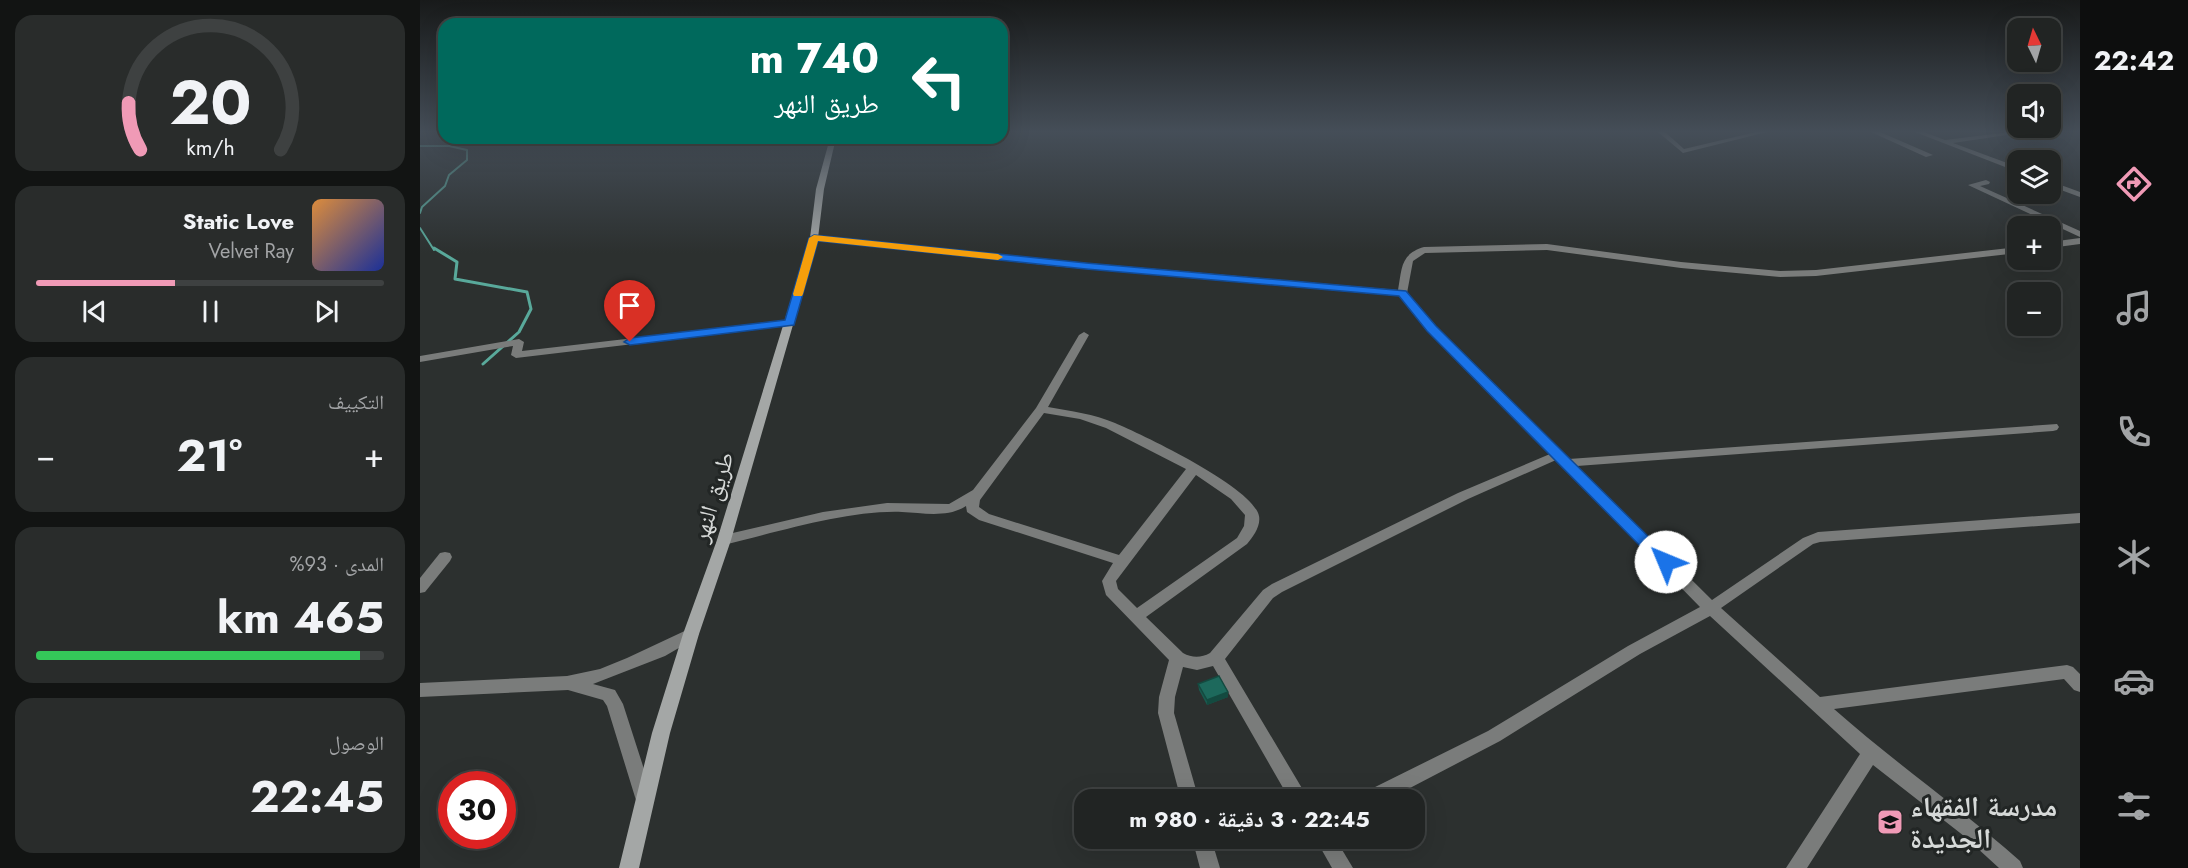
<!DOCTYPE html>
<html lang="ar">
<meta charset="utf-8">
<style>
:root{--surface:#212423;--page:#292c2b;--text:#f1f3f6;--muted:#a2a4a6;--line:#3e4141;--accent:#f09ab6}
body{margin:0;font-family:Jost,"Noto Naskh Arabic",sans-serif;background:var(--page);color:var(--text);direction:rtl;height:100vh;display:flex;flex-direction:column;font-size:22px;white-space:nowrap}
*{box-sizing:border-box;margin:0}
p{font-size:20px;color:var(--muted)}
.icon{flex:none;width:33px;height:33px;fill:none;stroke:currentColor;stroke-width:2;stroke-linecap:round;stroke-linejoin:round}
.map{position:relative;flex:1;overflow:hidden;direction:ltr}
.sheet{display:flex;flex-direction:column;gap:15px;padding:15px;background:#121413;width:420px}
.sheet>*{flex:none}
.hud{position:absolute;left:18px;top:18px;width:570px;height:126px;border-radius:18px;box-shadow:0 6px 24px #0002,0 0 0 2px var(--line);direction:rtl;background:#00695c;color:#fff;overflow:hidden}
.needle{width:39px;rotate:355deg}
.fabs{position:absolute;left:1587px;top:18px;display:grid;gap:12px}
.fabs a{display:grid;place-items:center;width:54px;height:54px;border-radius:12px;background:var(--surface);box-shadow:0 6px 24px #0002,0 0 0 2px var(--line);font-size:30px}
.speed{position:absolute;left:18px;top:771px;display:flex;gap:12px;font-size:30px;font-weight:700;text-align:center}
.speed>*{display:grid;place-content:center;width:78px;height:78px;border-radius:50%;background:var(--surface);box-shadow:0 6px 24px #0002,0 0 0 2px var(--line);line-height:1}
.speed .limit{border:9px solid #d22;background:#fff;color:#111}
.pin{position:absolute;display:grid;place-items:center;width:51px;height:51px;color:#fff;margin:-62px -26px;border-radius:50% 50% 50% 0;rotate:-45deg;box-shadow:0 0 6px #0007}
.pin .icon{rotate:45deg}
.me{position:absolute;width:66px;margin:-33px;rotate:315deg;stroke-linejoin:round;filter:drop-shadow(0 0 4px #0008)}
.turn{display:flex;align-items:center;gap:21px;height:126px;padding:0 30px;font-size:27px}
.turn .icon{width:78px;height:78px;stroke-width:2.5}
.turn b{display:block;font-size:42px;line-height:51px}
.big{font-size:45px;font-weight:700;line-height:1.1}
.sheet .widget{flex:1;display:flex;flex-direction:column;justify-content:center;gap:9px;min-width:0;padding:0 21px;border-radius:18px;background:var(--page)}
.sheet .dial{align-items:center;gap:0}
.dial svg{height:156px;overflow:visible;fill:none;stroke:var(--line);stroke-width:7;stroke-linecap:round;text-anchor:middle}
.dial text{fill:var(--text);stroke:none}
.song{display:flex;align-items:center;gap:18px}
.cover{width:72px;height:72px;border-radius:9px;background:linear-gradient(135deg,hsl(30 70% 55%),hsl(230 70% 35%))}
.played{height:6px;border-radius:3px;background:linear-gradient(90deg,var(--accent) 40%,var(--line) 40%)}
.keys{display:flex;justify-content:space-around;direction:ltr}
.heat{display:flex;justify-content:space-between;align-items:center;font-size:33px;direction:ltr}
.charge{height:9px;border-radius:4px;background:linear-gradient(90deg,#34c759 93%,var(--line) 0)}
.trip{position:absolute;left:654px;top:789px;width:351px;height:60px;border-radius:18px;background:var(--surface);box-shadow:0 6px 24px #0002,0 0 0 2px var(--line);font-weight:700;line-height:60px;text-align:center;direction:rtl}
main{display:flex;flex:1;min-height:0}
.dock{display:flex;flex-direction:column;width:108px;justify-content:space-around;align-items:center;background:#0d0e0e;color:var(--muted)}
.dock .icon{width:42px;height:42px}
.dock .current{color:var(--accent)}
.dock b{font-size:27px;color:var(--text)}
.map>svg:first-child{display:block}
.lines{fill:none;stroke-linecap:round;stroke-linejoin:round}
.stream-far1{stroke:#59a99b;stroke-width:2}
.stream{stroke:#59a99b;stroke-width:3}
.street{fill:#7a7c7b;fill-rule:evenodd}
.secondary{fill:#a4a7a6;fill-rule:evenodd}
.wall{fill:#195a4f}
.shaded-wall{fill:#144a40}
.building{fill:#1d695c;stroke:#144a40;stroke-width:1.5}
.route{fill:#1a73e8;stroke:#114b97;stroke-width:1.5}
.slow{fill:#f59e0b}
.labels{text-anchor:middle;stroke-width:6;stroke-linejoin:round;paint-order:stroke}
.street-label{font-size:24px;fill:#d6d9d8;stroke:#222625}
.near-poi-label{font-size:28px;font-weight:bold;fill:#d6d9d8;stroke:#222625;text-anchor:start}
</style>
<main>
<nav class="dock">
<b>22:42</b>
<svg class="icon current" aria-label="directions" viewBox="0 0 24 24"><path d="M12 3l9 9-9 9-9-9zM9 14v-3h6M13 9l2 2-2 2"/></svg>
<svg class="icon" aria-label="music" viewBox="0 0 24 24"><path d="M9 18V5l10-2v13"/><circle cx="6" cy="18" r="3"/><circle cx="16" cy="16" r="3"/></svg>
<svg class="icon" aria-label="phone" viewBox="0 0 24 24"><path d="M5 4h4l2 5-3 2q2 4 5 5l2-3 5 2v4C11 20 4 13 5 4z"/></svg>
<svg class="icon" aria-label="climate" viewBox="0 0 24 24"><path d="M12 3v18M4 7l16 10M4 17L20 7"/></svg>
<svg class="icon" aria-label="car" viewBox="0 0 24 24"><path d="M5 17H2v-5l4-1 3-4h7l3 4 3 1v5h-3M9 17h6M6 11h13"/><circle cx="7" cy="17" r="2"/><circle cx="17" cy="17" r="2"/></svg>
<svg class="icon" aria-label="filters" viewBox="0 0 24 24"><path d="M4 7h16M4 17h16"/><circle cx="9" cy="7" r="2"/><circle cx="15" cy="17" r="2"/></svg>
</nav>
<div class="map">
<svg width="1660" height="868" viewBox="0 0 1660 868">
<rect width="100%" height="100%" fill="#2c302f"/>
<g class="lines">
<g class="stream-far1">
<path d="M0,146H29L47,150V160L29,175L25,186L2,207L0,213"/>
<path d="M0,228L14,250"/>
</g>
<path class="stream" d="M14,248L37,262L35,279L107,292L111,309L99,332L63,364"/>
<g class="street">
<path d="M1238,132H1245L1264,149L1336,132H1347L1263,153Z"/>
<path d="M1451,132H1460L1513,155L1506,157Z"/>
<path d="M1495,132H1504L1525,140L1589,132H1607L1533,143L1598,167V172Z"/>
<path d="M1566,180L1570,182L1569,184L1560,186L1660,231V237L1548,185Z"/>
<path d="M1630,181L1660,192V197L1630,186Z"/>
<path d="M394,235L644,261L978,290C982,269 980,254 1004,247L1127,244L1261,262L1360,271L1396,270L1598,247V253L1396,276L1360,277L1261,268L1127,250L1005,253L993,261L987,293L1015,326L1149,459L1637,424L1639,427L1637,430L1633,431L1157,466L1292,600L1383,538L1398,532L1660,513V523L1400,542L1393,544L1301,608L1400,697L1647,665L1653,667L1660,674V692L1654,690L1644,679L1414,709C1474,762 1540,808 1600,861L1603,868H1579L1544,836L1453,765L1387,868H1366L1440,754L1290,616L1220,654L1080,741L967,800H939L941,794L1068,731L1208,646L1280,607L1136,460L1048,499L862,592L853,598L805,659L889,800H870L793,666L777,670L763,667L755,697L754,713L779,800H761L738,713L739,697L749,660L686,595L682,581L693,563L559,520L547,512L546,506C528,518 503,513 482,512C428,510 358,532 304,545L299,543L297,540L299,537L304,535L403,512L467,503L529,504L553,490L616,408L659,335L664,332L669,335L628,407C651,411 674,414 695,423C723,435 833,487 839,516C841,526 833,537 827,544L726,617L763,653C772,658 781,658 790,653L843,590L852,584L1038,493L1130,454L1007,330L979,296L644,267L391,240V236ZM624,413L660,419L686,428L766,469L699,555L569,514L559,507L560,500ZM776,475L811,499L825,515L824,526L817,538L717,608L698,589L696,581Z"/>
<path d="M1660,238V244L1630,248V242Z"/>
<path d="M370,320L374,321V325L96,358L91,355L93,346L0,362V356L99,339L104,342L102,351Z"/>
<path d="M25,552L30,553L32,557L30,561L5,592L0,593V578L20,553Z"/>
<path d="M271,628L276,630L279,634L276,638L245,656L173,684L195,690L203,704L233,797L231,803L224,805L217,803L215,797L187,706L183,700L148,690L0,697V683L147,676L180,669L207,658Z"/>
<path d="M772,838H791L800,868H780Z"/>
<path d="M895,838H915L933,868H912Z"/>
</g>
<path class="secondary" d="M410,138H416L404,189L398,238L311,540L279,634L250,733L219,868H199L232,733L263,634L297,540L390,238L396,189Z"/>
</g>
<path class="wall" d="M778,684L808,692V697L787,705L779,690Z"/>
<path class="shaded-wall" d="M808,692V697L787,705V700Z"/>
<path class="building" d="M799,676L808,692L787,700L778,684Z"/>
<linearGradient id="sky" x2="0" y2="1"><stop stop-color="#181a1a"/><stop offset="0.52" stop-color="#454e58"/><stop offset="1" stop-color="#454e58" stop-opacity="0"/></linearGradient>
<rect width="1660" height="253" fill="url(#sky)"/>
<path class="route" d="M394,235L666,263L986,291L1016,326L1254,562L1251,566H1240L1007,331L979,296L666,269L398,241L374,325L210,345L204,342L210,338L365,320L389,238Z"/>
<path class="slow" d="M394,235L578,254L583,257L578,260L398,241L383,294L382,296H374L373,294L389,238Z"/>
<defs>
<g id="school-square" transform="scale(1.35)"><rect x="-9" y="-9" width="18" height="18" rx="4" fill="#f09ab6" stroke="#222625"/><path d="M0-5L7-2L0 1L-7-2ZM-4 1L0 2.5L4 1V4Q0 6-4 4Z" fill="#111"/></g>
</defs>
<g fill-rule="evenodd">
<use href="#school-square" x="1470" y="822"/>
</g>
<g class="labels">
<g class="street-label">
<text transform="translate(293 497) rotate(-73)" y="8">طريق النهر</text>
</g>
<g class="near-poi-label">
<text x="1490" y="816">مدرسة الفقهاء<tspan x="1490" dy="32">الجديدة</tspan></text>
</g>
</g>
</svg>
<div class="fabs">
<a><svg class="needle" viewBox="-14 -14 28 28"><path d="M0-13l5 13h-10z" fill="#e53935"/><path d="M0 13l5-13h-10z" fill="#a2a4a6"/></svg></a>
<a><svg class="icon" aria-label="sound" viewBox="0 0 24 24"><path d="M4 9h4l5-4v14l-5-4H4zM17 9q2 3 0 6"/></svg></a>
<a><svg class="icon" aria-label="layers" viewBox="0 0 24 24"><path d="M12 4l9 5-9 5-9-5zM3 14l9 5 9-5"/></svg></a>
<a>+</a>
<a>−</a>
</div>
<div class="speed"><div class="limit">30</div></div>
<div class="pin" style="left:210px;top:342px;background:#d93025"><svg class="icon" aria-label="arrive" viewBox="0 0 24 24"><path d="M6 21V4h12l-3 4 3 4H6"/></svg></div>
<svg class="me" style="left:1246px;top:562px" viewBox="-20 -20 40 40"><circle r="19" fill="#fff"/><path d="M0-13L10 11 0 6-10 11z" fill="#1a73e8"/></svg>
<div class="trip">22:45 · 3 دقيقة · 980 m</div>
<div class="hud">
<div class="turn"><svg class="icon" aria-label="left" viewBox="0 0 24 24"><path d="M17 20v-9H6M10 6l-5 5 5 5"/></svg><div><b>740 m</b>طريق النهر</div></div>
</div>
</div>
<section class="sheet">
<div class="widget dial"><svg viewBox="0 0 100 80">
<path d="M14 69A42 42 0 1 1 86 69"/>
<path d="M14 69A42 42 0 0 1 8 45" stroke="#f09ab6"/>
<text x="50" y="56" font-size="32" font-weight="700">20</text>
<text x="50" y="72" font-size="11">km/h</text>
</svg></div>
<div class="widget">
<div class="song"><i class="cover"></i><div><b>Static Love</b><p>Velvet Ray</p></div></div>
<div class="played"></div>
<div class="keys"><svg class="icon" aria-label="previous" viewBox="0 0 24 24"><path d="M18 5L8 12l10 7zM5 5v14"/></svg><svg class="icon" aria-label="pause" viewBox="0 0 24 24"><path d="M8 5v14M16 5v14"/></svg><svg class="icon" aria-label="next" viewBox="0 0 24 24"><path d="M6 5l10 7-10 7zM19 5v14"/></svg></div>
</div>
<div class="widget"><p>التكييف</p>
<div class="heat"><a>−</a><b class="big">21°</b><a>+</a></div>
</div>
<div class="widget"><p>المدى · 93%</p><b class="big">465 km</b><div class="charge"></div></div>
<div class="widget"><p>الوصول</p><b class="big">22:45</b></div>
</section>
</main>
